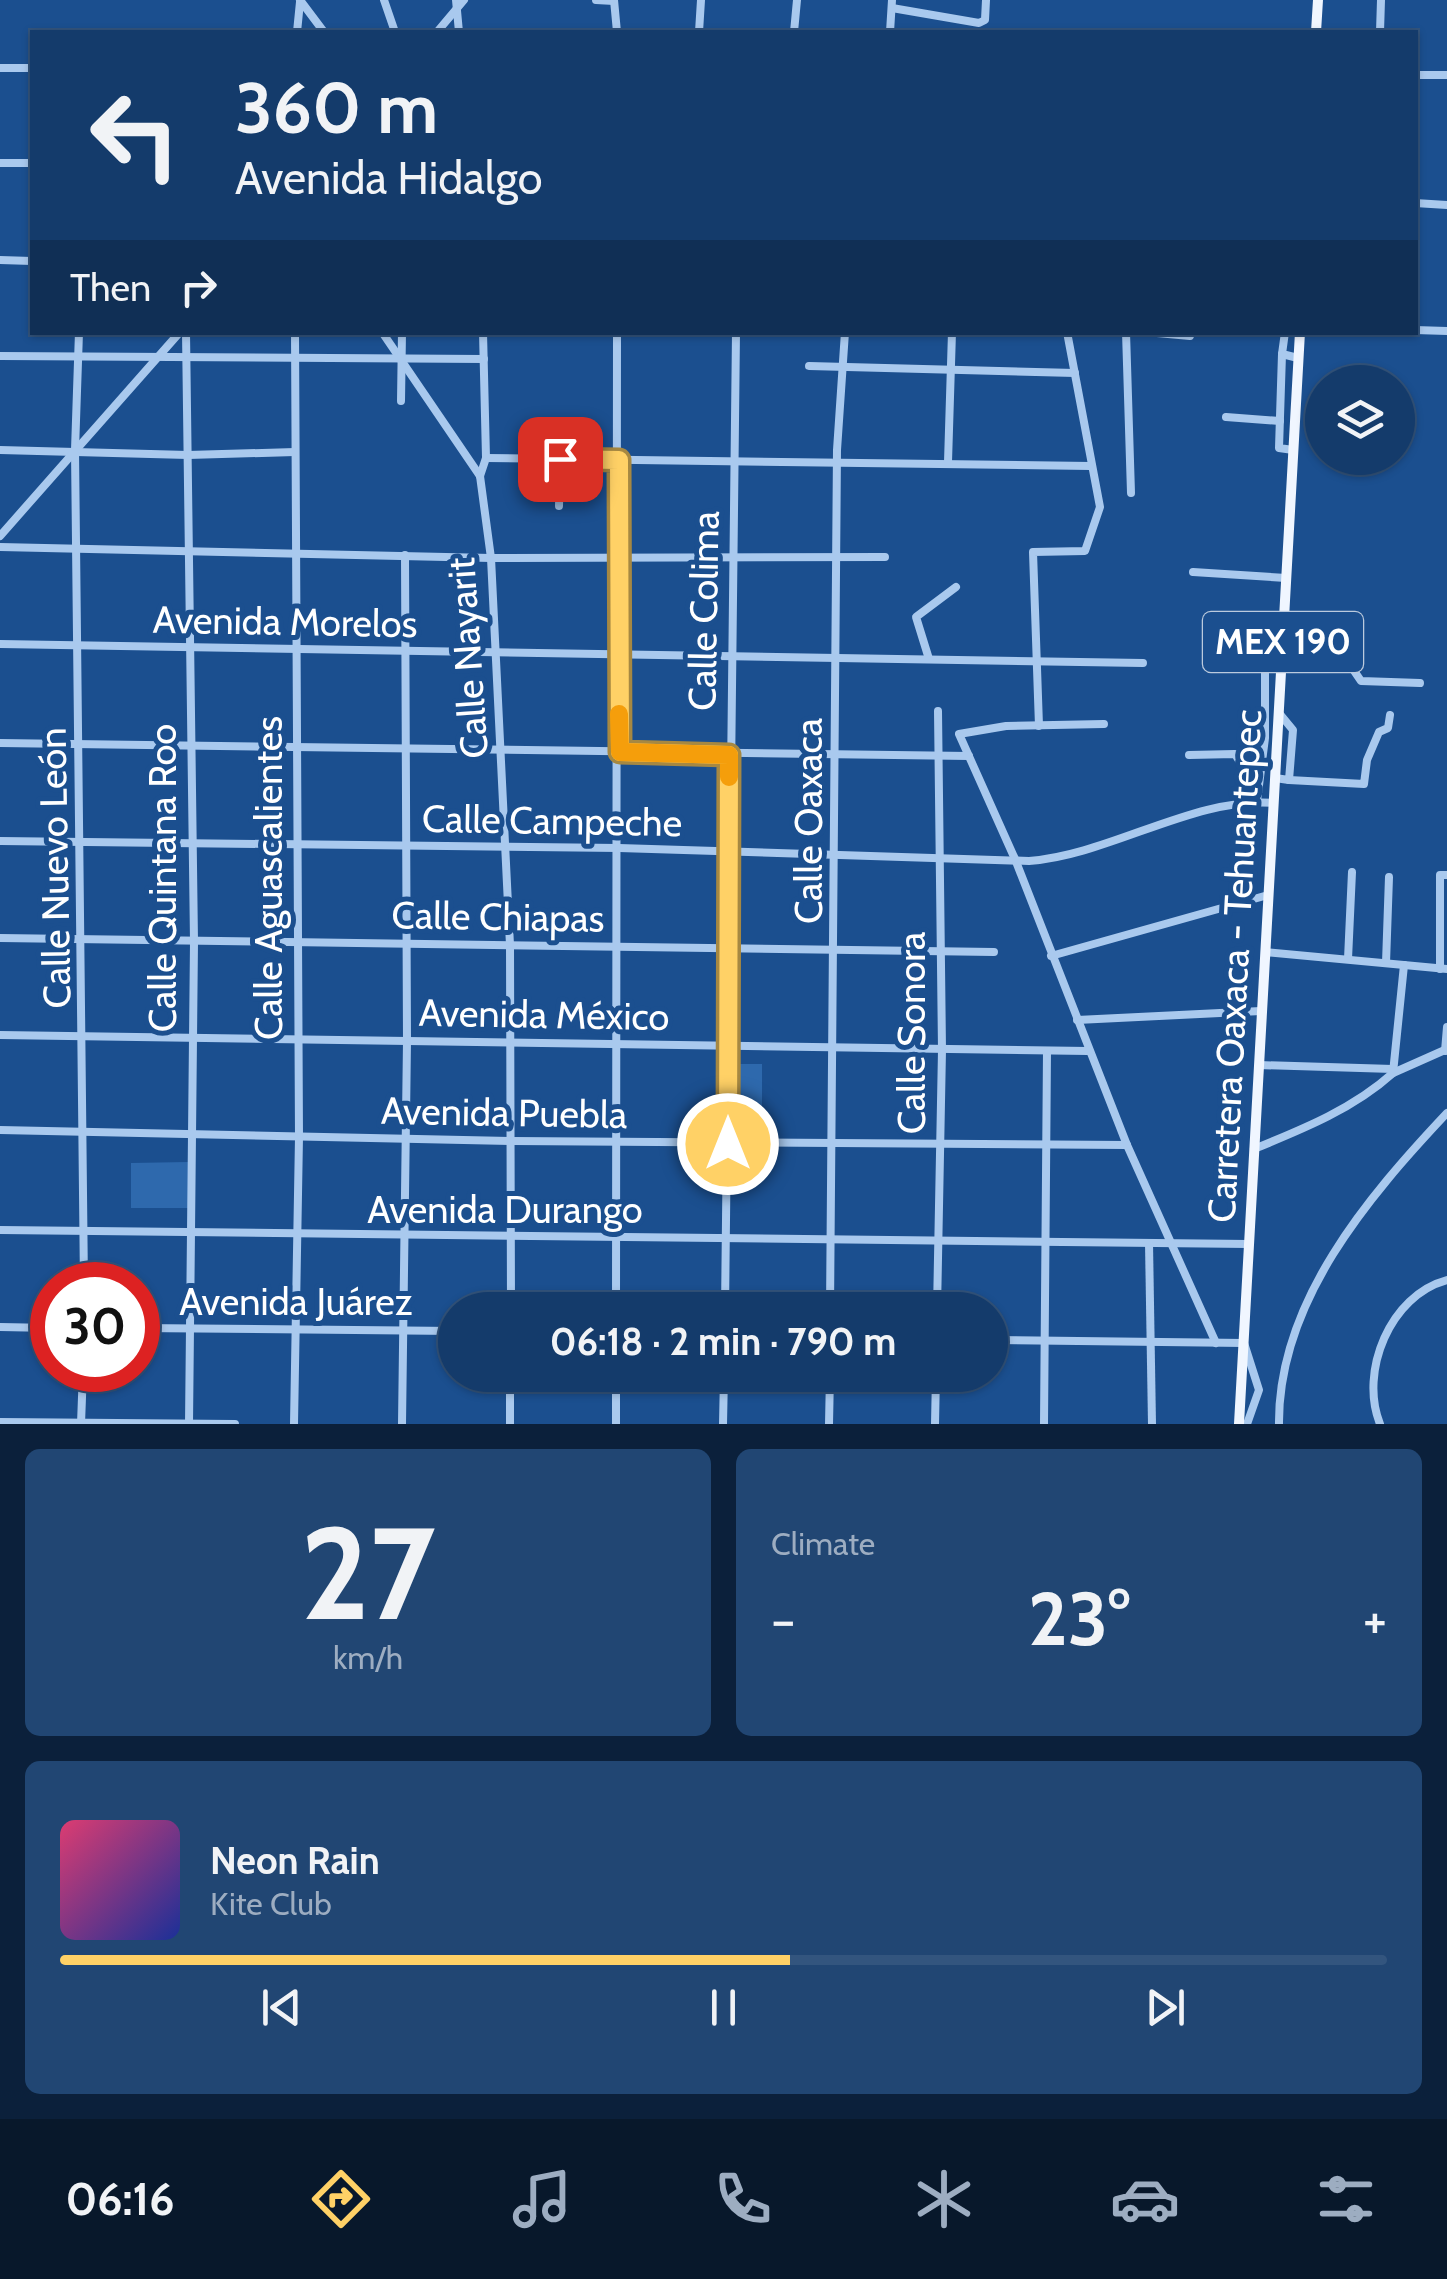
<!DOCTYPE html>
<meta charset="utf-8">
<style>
:root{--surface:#143b6b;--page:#214673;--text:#f1f3f6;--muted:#9dadc1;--line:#33557e;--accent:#ffd166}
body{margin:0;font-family:Cabin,sans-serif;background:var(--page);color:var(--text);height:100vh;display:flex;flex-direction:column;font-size:38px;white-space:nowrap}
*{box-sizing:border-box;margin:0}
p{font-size:32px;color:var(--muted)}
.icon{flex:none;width:55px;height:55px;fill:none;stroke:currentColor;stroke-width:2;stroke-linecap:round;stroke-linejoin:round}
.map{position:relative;height:1424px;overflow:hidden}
.side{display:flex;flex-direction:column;gap:25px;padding:25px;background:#0b203b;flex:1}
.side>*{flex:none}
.guide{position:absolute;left:30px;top:30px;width:1388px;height:305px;border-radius:0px;box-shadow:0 2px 8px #0004,0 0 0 2px var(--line);background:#143b6b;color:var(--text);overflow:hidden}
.buttons{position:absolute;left:1305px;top:365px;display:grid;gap:20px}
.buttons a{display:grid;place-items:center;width:110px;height:110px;border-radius:50%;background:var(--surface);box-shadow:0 2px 8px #0004,0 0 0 2px var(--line);font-size:50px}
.speed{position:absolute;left:30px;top:1262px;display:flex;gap:20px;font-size:50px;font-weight:700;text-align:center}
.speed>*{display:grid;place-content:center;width:130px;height:130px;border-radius:50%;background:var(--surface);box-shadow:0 2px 8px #0004,0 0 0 2px var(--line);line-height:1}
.speed .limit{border:15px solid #d22;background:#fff;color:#111}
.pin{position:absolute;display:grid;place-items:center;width:85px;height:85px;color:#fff;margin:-42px;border-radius:20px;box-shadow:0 5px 15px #0006}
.me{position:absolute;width:110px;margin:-55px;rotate:0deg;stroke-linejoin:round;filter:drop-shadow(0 0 8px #0008)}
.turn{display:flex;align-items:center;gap:35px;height:210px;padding:0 40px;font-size:45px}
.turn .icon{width:130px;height:130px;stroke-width:2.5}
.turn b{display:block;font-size:70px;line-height:85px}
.then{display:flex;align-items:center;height:95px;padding:0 40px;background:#0003;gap:20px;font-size:38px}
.big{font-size:75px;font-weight:700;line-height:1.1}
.side .tile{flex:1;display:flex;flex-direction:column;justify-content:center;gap:15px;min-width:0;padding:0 35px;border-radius:15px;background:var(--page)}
.side .dial{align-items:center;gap:0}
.dial b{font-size:130px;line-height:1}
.song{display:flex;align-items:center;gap:30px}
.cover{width:120px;height:120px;border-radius:15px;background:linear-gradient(135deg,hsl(340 70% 55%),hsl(230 70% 35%))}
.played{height:10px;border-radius:5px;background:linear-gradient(90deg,var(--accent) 55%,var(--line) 55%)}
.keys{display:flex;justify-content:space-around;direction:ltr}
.heat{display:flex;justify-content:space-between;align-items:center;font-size:55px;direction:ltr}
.side .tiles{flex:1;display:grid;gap:25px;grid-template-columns:1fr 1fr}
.tile:last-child{grid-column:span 2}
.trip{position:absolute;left:438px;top:1292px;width:570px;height:100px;border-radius:50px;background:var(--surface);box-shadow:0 2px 8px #0004,0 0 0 2px var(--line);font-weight:700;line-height:100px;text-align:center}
.tab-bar{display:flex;height:160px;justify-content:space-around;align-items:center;background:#08182b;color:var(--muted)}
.tab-bar .icon{width:70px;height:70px}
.tab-bar .current{color:var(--accent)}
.tab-bar b{font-size:45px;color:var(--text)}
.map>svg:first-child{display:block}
.green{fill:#2e69ad}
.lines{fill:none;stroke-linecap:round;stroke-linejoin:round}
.minor{stroke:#a9c9ee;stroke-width:8}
.major{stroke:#f0f6ff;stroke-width:10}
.route-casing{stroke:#a68842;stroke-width:25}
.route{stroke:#ffd166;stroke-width:18}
.slow{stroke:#f59e0b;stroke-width:18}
.labels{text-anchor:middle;stroke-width:10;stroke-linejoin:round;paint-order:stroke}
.shield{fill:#1b4f8f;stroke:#bbcadd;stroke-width:2.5}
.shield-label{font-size:35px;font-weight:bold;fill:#fff}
.street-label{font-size:38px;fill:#fff;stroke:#1b4f8f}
</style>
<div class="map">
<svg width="1447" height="1424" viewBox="0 0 1447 1424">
<rect width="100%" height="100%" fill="#1b4f8f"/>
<g class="green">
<rect x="734" y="1064" width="28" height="73"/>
<path d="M188,1162L189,1208H131V1163Z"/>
</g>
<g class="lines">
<g class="minor">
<path d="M300,0L324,32"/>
<path d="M384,0L395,32"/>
<path d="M456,0L459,32"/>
<path d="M596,0L614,1"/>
<path d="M614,0L617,32"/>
<path d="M892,8L979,23L985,20L986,0"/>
<path d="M297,32L300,2"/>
<path d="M437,32L464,0"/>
<path d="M699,32L701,0"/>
<path d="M794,32L797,0"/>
<path d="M890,32L892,0"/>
<path d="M1380,32L1381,0"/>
<path d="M0,68H32"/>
<path d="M1415,75H1447"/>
<path d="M0,163H32"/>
<path d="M1415,203L1447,205"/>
<path d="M0,260L32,261"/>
<path d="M1415,330L1447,331"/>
<path d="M79,332L75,450L84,1285"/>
<path d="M186,332L194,942L189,1424"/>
<path d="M382,332L480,476L491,558L510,945L511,1310"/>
<path d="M1126,332L1131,493"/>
<path d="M1146,332L1190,336"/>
<path d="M1285,332L1282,354L1298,358"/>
<path d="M1282,354L1279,448L1293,450"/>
<path d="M0,356L484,359"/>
<path d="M809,366L1075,373"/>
<path d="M401,401L402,332"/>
<path d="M1226,417L1280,421"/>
<path d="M0,450L188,455L295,452"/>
<path d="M486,458L1091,466"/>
<path d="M948,462L952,332"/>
<path d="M480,476L486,458L483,332"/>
<path d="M559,506L560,459"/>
<path d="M0,536L180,332"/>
<path d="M0,547L491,558L885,557"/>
<path d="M1193,572L1286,578"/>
<path d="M1209,629L1229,624L1283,625"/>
<path d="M0,644L1143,663"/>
<path d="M929,659L916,617L956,587"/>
<path d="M1104,724L1006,726L959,734L1015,859L1127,1145L1216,1343"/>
<path d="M1039,726L1033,552L1085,551L1100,507L1067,332"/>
<path d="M0,743L969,756"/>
<path d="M1189,755L1235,754L1258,792"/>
<path d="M1275,778L1289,780L1293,730L1279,713"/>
<path d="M1289,780L1364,784L1367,760L1379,732L1388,728L1390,715"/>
<path d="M1257,801L1265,738V654L1346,659L1361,681L1420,683"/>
<path d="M0,841L619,848L1029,861C1110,855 1195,796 1274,803"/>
<path d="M0,938L994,952"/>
<path d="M1265,952L1447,969"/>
<path d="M1051,956L1268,895"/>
<path d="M1348,959L1352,872"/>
<path d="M1386,963L1389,877"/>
<path d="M1440,969V875H1447"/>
<path d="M1077,1020L1261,1011"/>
<path d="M0,1035L1088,1051"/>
<path d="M1445,1051L1447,1027"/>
<path d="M1259,1065L1393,1069"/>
<path d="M1393,1073L1447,1049"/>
<path d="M0,1130L513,1141L1127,1145"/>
<path d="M1254,1149C1303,1129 1353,1109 1393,1073L1404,965"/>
<path d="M0,1230L1249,1244"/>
<path d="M1149,1243L1152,1424"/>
<path d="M616,1310L617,332"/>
<path d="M725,1310L736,332"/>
<path d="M830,1310L837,450L845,332"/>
<path d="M937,1310L942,1050L938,711"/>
<path d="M0,1327L52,1328"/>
<path d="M138,1328L455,1331"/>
<path d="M990,1340L1244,1343L1259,1390L1247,1424"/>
<path d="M616,1375V1424"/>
<path d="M0,1422L235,1424"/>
<path d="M81,1424L83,1370"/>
<path d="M294,1424L299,1137L295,332"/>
<path d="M402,1424L407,1041L405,555"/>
<path d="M510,1424V1375"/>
<path d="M723,1424L724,1375"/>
<path d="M829,1424L830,1375"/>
<path d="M935,1424L936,1375"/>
<path d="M1044,1424L1047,1051"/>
<path d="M1279,1424C1278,1302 1368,1197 1447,1113"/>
<path d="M1380,1424C1359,1372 1390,1295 1447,1280"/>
</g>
<g class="major">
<path d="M1316,32L1318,0"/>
<path d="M1239,1424L1300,332"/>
</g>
</g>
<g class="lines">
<g class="route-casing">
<path id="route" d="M560,459L619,460L620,752L729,755L728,1144"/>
</g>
<use href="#route" class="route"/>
<path class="slow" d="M619,714L620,752L729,755V777"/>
</g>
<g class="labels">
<rect class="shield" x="1203" y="612" width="160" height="60" rx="8"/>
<g class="shield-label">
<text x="1283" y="654">MEX 190</text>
</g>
<g class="street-label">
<text transform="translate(704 611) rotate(-89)" y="13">Calle Colima</text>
<text transform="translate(285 622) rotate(1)" y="13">Avenida Morelos</text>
<text transform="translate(468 658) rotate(-94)" y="13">Calle Nayarit</text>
<text transform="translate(552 821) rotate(1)" y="13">Calle Campeche</text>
<text transform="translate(809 821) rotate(-90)" y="13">Calle Oaxaca</text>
<text transform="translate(55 868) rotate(-91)" y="13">Calle Nuevo León</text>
<text transform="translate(163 878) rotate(-90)" y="13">Calle Quintana Roo</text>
<text transform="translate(269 878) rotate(-90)" y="13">Calle Aguascalientes</text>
<text transform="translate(498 917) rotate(1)" y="13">Calle Chiapas</text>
<text transform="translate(1235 966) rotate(-87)" y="13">Carretera Oaxaca - Tehuantepec</text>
<text transform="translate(544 1015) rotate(1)" y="13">Avenida México</text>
<text transform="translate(912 1033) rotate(-90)" y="13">Calle Sonora</text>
<text transform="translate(504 1113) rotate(1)" y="13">Avenida Puebla</text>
<text x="505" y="1223">Avenida Durango</text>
<text x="296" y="1315">Avenida Juárez</text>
</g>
</g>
</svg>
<div class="buttons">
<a><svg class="icon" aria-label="layers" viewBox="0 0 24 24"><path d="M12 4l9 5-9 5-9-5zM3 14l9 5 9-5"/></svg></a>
</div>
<div class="speed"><div class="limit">30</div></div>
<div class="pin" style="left:560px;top:459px;background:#d93025"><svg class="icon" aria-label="arrive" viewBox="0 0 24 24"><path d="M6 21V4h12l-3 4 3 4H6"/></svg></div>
<svg class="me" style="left:728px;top:1144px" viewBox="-20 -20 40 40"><circle r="17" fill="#ffd166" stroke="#fff" stroke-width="3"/><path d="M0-11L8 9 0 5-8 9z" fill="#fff"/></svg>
<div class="trip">06:18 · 2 min · 790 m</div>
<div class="guide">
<div class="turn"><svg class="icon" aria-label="left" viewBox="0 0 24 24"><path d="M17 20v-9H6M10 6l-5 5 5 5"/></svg><div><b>360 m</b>Avenida Hidalgo</div></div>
<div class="then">Then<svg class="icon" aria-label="right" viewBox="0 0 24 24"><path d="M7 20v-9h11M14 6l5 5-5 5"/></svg></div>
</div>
</div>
<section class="side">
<div class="tiles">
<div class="tile dial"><b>27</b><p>km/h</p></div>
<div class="tile"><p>Climate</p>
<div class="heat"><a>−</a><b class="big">23°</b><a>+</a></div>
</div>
<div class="tile">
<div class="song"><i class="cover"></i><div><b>Neon Rain</b><p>Kite Club</p></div></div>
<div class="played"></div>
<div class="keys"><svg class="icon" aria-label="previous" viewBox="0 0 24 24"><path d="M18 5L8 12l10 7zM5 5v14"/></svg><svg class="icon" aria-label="pause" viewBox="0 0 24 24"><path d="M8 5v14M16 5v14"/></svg><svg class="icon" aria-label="next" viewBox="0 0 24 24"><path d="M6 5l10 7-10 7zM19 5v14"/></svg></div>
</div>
</div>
</section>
<nav class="tab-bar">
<b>06:16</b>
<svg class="icon current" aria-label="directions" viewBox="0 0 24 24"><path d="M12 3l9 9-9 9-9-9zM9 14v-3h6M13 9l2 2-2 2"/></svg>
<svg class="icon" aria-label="music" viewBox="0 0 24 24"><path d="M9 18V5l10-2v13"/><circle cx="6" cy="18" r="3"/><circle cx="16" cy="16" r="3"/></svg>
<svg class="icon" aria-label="phone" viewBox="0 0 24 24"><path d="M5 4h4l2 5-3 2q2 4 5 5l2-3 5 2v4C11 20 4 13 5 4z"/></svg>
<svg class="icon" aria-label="climate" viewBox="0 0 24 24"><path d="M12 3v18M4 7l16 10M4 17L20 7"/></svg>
<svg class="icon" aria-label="car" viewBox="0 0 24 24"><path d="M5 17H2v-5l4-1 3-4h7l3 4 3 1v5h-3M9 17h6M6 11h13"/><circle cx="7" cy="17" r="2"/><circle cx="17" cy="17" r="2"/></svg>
<svg class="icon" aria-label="filters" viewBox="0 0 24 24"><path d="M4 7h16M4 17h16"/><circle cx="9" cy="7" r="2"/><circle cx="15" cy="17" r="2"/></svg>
</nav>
